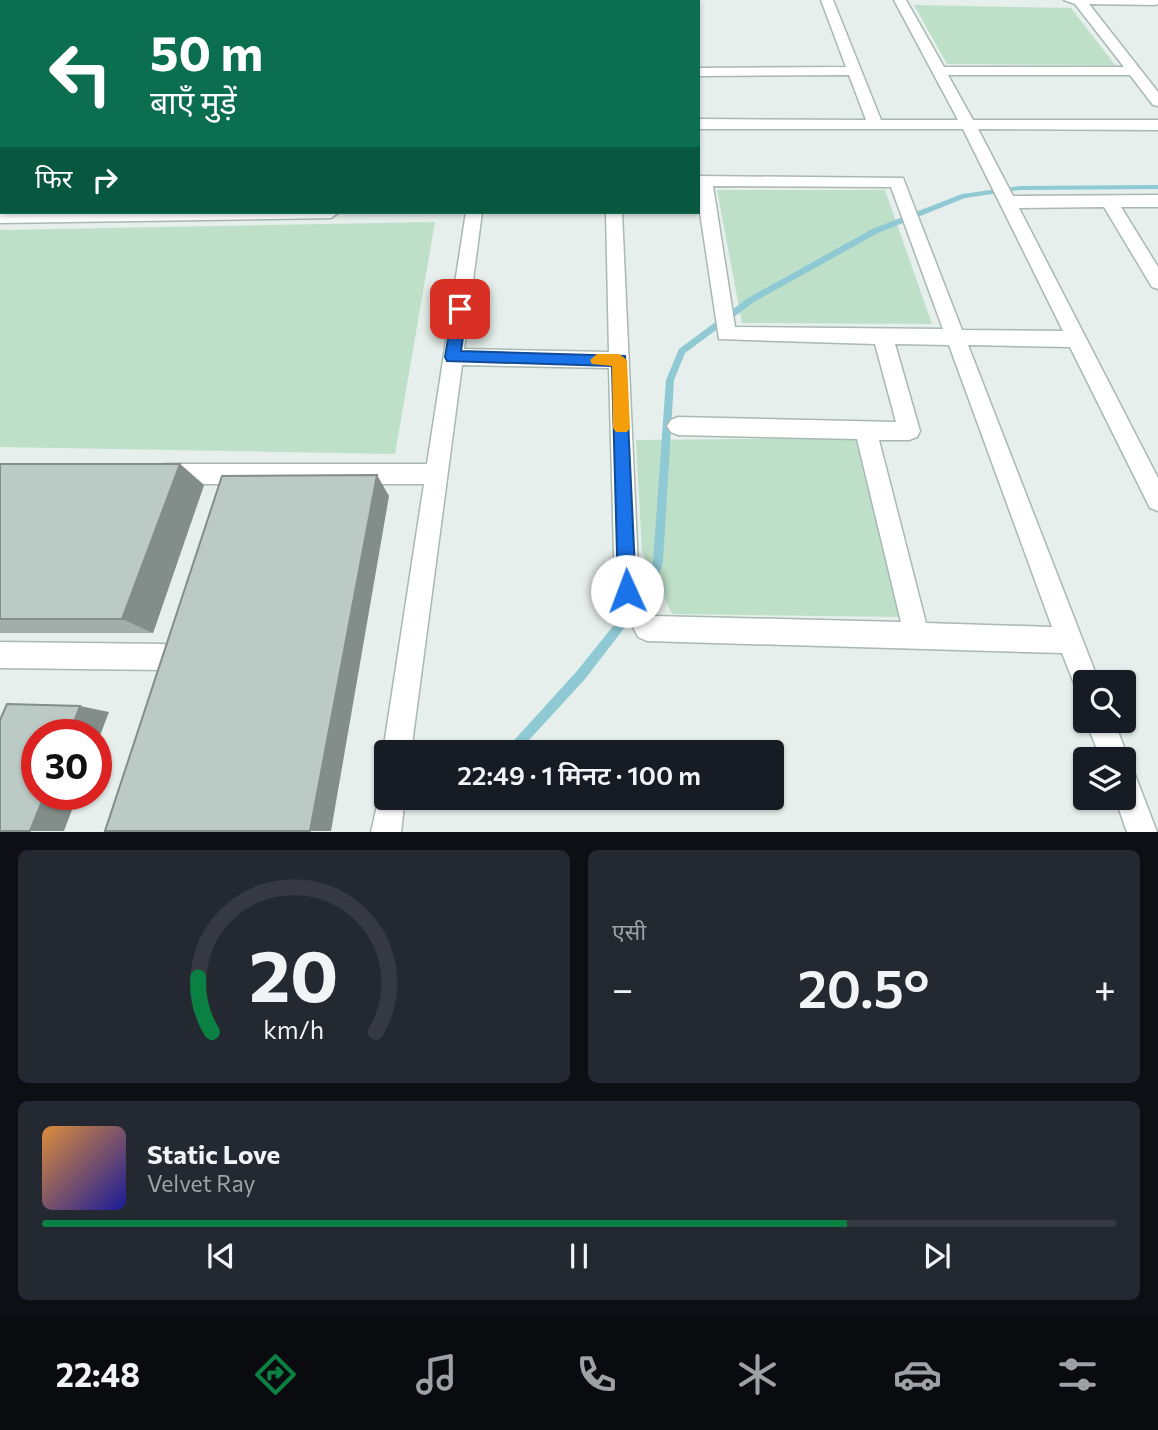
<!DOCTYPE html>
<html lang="hi">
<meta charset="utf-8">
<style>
:root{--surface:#171b24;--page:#242831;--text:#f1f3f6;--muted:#9ea1a6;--line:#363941;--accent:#0b8043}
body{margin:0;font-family:Commissioner,"Noto Sans Devanagari",sans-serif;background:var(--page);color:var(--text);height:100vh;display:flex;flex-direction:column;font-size:26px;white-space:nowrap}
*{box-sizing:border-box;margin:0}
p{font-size:23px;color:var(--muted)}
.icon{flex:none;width:38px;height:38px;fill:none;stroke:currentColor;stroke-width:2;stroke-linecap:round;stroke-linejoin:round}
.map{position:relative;height:832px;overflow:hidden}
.sheet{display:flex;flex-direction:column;gap:18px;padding:18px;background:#0d0f14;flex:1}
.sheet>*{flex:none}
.hud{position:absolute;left:0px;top:0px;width:700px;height:214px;box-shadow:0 2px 5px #0004;background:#0b6e4f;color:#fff;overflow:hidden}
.tools{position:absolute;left:1073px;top:670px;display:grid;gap:14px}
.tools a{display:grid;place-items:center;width:63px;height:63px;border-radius:7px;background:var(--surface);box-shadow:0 2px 5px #0004;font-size:35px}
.speed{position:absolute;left:21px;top:719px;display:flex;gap:14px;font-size:35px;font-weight:700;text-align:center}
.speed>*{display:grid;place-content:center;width:91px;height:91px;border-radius:50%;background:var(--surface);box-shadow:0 2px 5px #0004;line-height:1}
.speed .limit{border:10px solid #d22;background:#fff;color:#111}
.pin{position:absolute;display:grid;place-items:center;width:60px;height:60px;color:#fff;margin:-30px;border-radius:14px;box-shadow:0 4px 10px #0006}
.me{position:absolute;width:77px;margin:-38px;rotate:358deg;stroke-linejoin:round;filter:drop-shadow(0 0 5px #0008)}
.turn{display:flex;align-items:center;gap:24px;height:147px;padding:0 35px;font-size:32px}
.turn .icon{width:91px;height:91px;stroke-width:2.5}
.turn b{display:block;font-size:49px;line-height:60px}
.then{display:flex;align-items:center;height:66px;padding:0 35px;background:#0003;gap:14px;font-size:26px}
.big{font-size:52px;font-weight:600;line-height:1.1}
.sheet .card{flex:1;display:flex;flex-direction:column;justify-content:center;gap:10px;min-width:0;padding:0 24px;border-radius:10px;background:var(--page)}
.sheet .dial{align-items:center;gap:0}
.dial svg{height:182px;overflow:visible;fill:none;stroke:var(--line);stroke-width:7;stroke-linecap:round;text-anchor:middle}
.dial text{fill:var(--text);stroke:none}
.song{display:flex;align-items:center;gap:21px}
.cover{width:84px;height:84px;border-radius:10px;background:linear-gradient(135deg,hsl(30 70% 55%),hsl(240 70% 35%))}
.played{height:7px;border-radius:4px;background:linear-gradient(90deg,var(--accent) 75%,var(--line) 75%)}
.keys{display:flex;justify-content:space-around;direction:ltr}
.heat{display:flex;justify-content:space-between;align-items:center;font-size:38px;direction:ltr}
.sheet .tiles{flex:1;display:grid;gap:18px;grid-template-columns:1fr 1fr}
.card:last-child{grid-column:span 2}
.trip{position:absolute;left:374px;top:740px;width:410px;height:70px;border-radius:7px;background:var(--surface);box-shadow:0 2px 5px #0004;font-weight:600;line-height:70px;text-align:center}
.dock{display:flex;height:112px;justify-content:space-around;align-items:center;background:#090b0e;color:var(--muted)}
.dock .icon{width:49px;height:49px}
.dock .current{color:var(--accent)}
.dock b{font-size:32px;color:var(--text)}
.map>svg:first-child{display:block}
.green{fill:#bfe0c8}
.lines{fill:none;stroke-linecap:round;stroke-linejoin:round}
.stream{fill:#8ec9d4;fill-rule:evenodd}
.minor-casing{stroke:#a8b8b2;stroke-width:3}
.minor{fill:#fff;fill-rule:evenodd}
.wall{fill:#a1aea9}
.shaded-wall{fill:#838d89}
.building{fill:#bbcac4;stroke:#838d89;stroke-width:2}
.route{fill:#1a73e8;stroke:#114b97;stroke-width:2}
.slow{fill:#f59e0b}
</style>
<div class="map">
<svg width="1158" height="832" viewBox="0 0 1158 832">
<rect width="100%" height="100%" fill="#e6efeb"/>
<g class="green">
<path d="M106,0H473L104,2Z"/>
<path d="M914,5L1071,8L1115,65L947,64Z"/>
<path d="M717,190H885L932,324L742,323Z"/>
<path d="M435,222L395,454L0,447V230Z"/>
<path d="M861,438L905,617L672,614L642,551L636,440Z"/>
</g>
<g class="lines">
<path class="stream" d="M1158,185V189L1020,190L965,198L878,233L754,302L685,353L674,380L663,561L655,588L585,679L518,752H505L507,748L577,671L646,585L653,561L666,380L679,349L748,298L872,229L962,194L1020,186Z"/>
<g class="minor-casing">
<g id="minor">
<path d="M83,0H96L82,2Z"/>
<rect x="499" y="0" width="12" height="2"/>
<rect x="599" y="0" width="12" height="2"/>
<path d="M821,0H833L881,120H958L894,0H906L944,67H1124L1075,4L1064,0H1158V4L1155,5L1089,4L1158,92V106L1153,105L1130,75H948L973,120H1158V130L978,129L1013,196L1158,195V207H1121L1158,267V289L1152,287L1104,207L1019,208L1158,478V511L1150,508L1070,347L968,345L1099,682H1085V695L1077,691L1062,653L647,641L638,637L615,591L609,368L462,365L411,752H387V761L383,752L424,484H165L157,481L154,474L157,467L165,464H427L466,212H482L464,349L609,352L606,212H622L639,589L654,616L901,622L857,439L678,435L671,432L667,426L671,420L678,417L896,422L875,344L719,339L698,199V176L903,178L962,330L1063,331L963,129H698V119L866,120L849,75L698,76V68L846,67ZM713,186L891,187L943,329L735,327ZM895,344L949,345L1052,627L926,623L879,440H909L917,437L920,431Z"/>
<path d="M0,81H2L0,91Z"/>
<path d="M0,211L2,212H339L331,218L0,223Z"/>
<path d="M0,642L164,644L173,648L177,657L173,666L164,670L0,668Z"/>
<path d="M1086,721H1114L1129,760L1126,768L1134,772L1157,832H1127L1115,798H1124V760H1101Z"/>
<path d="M387,785V798H405L401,832H371L381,788Z"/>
</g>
</g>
<use href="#minor" class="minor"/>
</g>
<path class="wall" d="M0,464H180L204,485L153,633H0Z"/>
<g class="shaded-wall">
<path d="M180,464L204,485L153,633L122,619Z"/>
<path d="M377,475L389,496L331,831H310Z"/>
<path d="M80,706L109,712L96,746V735H69Z"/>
<path d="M45,794H78L64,831H30Z"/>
</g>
<g class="building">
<path d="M0,464H180L122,619H0Z"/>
<path d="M377,475L310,831H105L222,476Z"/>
<path d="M7,704L80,706L69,735H37V794H45L30,831H0V720Z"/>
</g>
<path class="route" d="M460,303L467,309L461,351L625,356L636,591L634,598L627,601L620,598L618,591L612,366L447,361L445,357L453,309Z"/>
<path class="slow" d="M597,354H619L627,360L630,428L627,432H616L613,428L612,366L592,364L590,360Z"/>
</svg>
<div class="tools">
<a><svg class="icon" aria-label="search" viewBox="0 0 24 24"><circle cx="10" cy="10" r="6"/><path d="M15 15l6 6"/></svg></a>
<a><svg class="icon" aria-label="layers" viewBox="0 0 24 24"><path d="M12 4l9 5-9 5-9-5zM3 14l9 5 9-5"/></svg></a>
</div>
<div class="speed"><div class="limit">30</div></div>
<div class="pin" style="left:460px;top:309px;background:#d93025"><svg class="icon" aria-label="arrive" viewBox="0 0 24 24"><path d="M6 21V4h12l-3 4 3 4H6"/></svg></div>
<svg class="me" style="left:627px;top:591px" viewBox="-20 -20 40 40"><circle r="19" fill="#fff"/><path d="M0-13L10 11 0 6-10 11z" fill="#1a73e8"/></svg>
<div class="trip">22:49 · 1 मिनट · 100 m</div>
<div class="hud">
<div class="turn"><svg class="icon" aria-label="left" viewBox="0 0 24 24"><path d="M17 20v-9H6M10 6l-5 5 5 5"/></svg><div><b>50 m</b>बाएँ मुड़ें</div></div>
<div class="then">फिर<svg class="icon" aria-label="right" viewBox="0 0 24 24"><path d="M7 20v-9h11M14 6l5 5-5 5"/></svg></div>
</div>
</div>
<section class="sheet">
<div class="tiles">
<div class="card dial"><svg viewBox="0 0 100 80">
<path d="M14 69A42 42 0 1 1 86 69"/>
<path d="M14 69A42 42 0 0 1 8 45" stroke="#0b8043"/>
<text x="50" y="56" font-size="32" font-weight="700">20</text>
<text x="50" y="72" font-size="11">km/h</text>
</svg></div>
<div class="card"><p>एसी</p>
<div class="heat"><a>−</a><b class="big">20.5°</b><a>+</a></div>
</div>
<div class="card">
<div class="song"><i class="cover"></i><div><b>Static Love</b><p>Velvet Ray</p></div></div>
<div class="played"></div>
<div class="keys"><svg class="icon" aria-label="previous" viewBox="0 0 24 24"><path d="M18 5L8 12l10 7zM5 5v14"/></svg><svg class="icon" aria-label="pause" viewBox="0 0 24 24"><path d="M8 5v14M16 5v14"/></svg><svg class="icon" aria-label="next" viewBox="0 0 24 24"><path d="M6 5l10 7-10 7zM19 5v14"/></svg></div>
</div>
</div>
</section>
<nav class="dock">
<b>22:48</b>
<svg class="icon current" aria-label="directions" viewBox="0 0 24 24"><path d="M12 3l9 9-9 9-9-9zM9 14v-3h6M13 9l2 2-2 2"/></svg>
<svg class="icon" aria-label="music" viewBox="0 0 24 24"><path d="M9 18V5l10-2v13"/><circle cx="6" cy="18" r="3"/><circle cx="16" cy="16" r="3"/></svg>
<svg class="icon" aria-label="phone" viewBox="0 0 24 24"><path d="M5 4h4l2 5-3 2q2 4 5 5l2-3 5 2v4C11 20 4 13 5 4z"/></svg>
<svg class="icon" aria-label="climate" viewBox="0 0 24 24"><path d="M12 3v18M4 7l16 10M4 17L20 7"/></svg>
<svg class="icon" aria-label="car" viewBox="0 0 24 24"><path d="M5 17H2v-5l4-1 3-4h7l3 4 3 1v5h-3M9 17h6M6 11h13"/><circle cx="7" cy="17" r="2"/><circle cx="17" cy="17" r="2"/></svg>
<svg class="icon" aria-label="filters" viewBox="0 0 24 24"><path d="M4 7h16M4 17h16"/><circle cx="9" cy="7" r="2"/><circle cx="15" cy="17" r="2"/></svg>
</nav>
